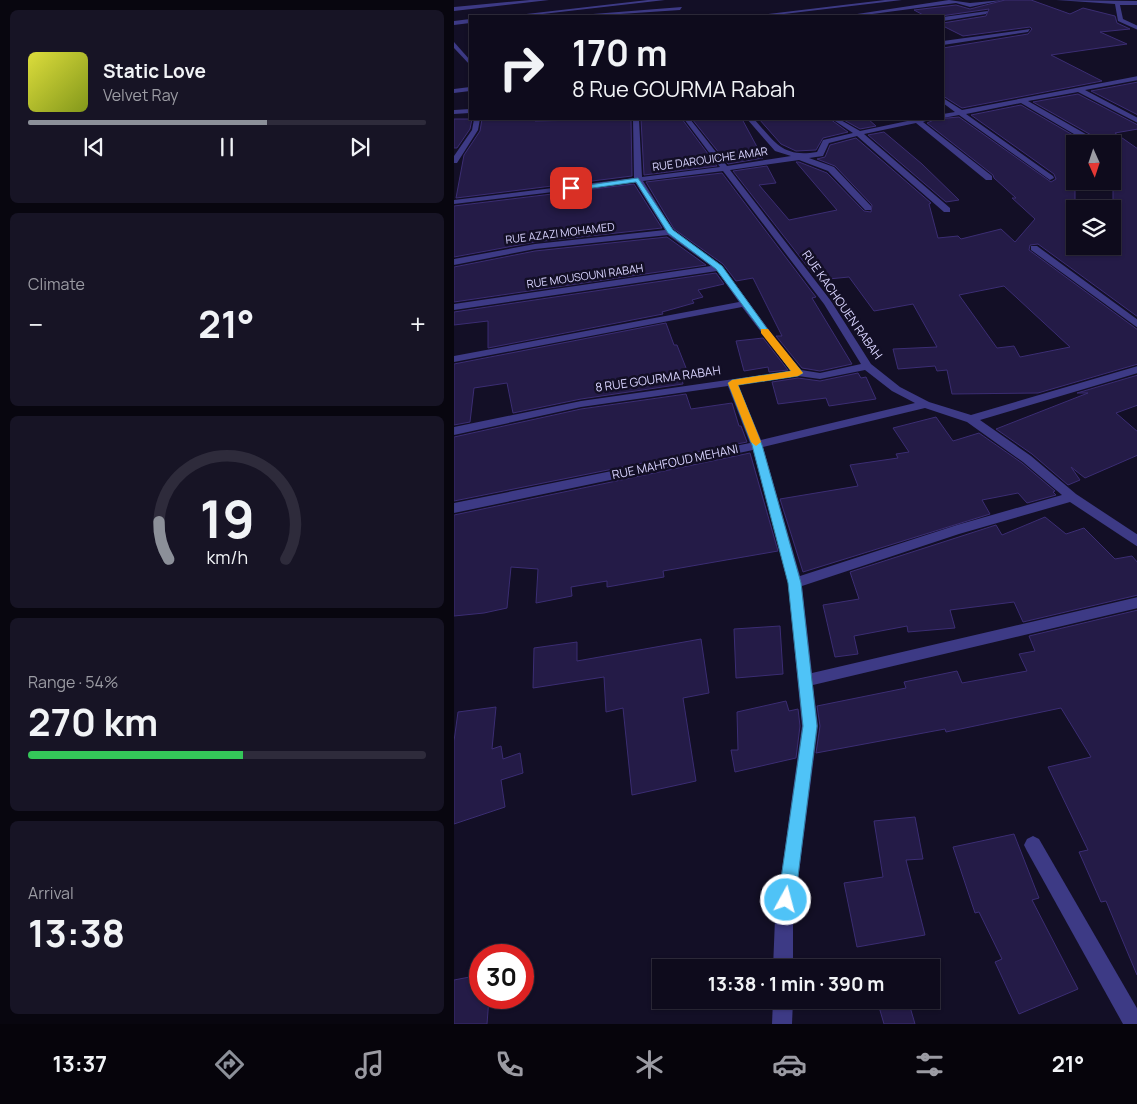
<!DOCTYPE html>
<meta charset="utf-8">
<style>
:root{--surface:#0e0b1c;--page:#171425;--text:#f1f3f6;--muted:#9b9ba3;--line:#2e2b3b;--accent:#8c9099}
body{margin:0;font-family:Manrope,sans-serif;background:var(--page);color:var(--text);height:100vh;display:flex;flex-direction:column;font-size:19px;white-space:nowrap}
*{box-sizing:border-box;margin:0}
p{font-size:16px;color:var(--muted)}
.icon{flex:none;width:28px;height:28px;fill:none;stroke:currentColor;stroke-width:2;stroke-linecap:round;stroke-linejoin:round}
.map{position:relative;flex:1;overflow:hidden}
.details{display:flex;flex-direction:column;gap:10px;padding:10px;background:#08060f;width:454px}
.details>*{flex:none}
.top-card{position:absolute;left:15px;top:15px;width:475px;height:105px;border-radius:0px;box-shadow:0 1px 4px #0004,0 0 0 1px var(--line);background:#0e0b1c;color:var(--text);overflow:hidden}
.needle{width:32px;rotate:177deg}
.controls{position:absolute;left:612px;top:135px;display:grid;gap:10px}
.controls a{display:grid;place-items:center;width:55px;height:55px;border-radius:0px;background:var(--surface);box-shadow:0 1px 4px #0004,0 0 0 1px var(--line);font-size:25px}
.speed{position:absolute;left:15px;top:944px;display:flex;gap:10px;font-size:25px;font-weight:700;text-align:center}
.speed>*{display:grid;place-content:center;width:65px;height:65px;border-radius:50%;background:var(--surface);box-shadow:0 1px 4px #0004,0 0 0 1px var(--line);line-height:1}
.speed .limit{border:8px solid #d22;background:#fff;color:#111}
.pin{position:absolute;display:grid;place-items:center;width:42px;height:42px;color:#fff;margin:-21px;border-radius:10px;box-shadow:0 2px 8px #0006}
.me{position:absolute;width:55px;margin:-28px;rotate:7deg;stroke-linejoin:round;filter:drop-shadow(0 0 4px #0008)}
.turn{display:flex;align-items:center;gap:18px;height:105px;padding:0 20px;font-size:22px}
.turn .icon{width:65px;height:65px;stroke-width:2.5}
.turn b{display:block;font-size:35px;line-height:42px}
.big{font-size:38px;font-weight:700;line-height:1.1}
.details .card{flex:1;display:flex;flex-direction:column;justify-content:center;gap:8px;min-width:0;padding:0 18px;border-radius:8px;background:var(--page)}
.details .dial{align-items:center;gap:0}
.dial svg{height:130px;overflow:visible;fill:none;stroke:var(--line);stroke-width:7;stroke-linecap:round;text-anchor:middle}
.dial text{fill:var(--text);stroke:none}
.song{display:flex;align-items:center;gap:15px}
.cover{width:60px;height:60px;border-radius:8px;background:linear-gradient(135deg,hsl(60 70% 55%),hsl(70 70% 35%))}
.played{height:5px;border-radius:2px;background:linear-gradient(90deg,var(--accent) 60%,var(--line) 60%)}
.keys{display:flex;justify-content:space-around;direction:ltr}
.heat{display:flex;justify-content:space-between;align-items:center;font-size:28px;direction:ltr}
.charge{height:8px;border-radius:4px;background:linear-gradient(90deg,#34c759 54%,var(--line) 0)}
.trip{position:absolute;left:198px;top:959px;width:288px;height:50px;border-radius:0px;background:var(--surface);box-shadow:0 1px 4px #0004,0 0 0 1px var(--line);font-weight:700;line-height:50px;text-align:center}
.dock{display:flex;height:80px;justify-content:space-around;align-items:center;background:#06040b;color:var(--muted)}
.dock .icon{width:35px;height:35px}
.dock .current{color:var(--accent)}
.dock b{font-size:22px;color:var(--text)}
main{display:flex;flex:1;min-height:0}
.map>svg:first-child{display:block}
.building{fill:#241b47;stroke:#3b2d73;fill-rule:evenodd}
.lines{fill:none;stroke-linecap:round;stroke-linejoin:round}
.minor{fill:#3d3a85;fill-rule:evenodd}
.route{fill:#4fc3f7;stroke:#337fa1}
.slow{fill:#f59e0b}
.labels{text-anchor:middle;stroke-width:5;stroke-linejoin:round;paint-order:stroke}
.far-street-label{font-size:11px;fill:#d9d4ff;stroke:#130f26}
.street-label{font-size:12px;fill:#d9d4ff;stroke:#130f26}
</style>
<main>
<section class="details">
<div class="card">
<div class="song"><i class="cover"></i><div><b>Static Love</b><p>Velvet Ray</p></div></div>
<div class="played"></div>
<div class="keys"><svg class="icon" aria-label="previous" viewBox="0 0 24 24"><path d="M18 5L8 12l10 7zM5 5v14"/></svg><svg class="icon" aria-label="pause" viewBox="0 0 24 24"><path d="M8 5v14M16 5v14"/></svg><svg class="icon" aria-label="next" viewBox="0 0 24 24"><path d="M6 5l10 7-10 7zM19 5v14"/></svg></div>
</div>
<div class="card"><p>Climate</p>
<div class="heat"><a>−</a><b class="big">21°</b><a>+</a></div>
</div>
<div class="card dial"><svg viewBox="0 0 100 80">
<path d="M14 69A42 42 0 1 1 86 69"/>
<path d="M14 69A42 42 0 0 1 8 46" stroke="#8c9099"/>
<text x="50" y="56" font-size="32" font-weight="700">19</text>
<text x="50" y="72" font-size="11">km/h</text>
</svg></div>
<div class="card"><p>Range · 54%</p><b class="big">270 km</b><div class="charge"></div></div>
<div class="card"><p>Arrival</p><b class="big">13:38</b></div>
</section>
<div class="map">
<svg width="684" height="1024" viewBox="0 0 684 1024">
<rect width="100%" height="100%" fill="#130f26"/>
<g class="building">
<path d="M551,0H577L616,14L629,8L661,16L663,23L676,29L646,32L673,44L597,55L648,81L508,108L489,96V48L574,34L578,29L576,27L509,36L489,26V23L532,16L535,9L487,16H471L460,10L502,5L516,9Z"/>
<path d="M684,82V115L637,91Z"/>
<path d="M624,94L684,125V129L661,133L684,149V317L584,244L576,245L575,250L684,330V364L584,393L498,394L493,370L483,371L481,366L444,369L439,349L483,347L459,304L420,311L395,277L364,280L279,171L313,166L322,183L305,185L335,220L383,210L342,162H345L373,173L410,211L417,212L418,205L381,166L363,159L371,157L376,145L402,138L477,203L475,204L484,238L504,236L507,239L547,229L561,242L581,219L558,198H562L540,178L539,175L473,123L482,119L505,117L597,182L602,179L600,174L517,115L567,105L631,142L621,144V246H659V139L646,140L579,102ZM550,286L616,347L566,357L560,346L543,348L505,295Z"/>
<path d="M0,119H18L16,129L3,148H0Z"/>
<path d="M28,119H81V121L177,119L178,176L2,198L10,155L26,131Z"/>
<path d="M187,119H228L263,166L190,175Z"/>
<path d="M238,119H288L309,158L274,164Z"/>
<path d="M305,119H376L394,132L369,138L362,150L342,151L327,144Z"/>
<path d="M388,119H414L422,126L406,129Z"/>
<path d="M430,132L468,164L505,200L492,202L414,135Z"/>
<path d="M268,173L358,292L362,297L358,298L398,364L366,371L348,368L322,336H328L299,278L282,281L269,264L220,229L192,182Z"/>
<path d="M180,184L208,228L81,242L0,257V206Z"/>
<path d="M213,237L252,265L0,302V267L81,251Z"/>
<path d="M262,273L270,284L244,290L249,297L238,300L240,303L208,312L209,314L34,348V321L0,325V312Z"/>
<path d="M212,323L220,345H223L234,373L227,374L229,384L127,399L59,413L53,383L20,388L16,422L0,425V364Z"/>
<path d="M309,338L334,370L315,372L314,367L290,371L282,341Z"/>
<path d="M404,373L407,378L412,377L422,399L375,406L372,398L324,404L318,382L344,378L366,381Z"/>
<path d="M684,375V405L662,413L684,432V455L631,478L617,467L626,480L614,485L578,454L542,429L634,393H623Z"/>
<path d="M232,394L237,409L278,403L285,426H287L293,442L0,501V437L127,409Z"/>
<path d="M482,417L499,441L525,433L568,463L601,491L599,492L602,495L573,503L564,493L528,500L536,514L349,572L326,499L404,486L396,465L444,458L442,454L455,452L439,428Z"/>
<path d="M296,453L324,551L209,571L210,577L153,587V581L117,587L118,596L82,603L84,569L57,567L53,608L30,613L0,616V515Z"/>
<path d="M591,517L612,534L630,528L661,559L678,556L684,563V595L569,622L560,602L496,610L501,628L454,632L453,626L400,636L404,654L381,657L369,605L405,599L396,572L542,525L548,535Z"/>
<path d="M684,610V975H683L652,901L647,902L625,852L634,850L594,767L637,757L607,708L492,732L491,729L362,753L366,726L363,706L452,688L450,682L503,671L508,683L573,671L565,654L581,651L575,636Z"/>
<path d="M326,626L329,674L282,678L280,629Z"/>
<path d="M247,639L255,693L229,698L242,781L178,795L169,708L152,712L150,677L79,688L80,648L123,642V661Z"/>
<path d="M332,701L335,711L344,709L346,726L342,758L281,772L277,750H284L283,712Z"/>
<path d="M42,707L38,749L47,746L49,759L66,753L69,773L47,780L51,807L0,824V741L4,712Z"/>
<path d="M461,817L469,859L452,860L471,935L403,947L390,883L429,877L420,821Z"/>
<path d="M560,834L585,898L578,900L624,989L565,1014L541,962L548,959L525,912L521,913L499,847Z"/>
<path d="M26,975V998H35L33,1024H0V980Z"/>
<path d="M423,1000H454L461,1024H430Z"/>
</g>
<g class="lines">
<g class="minor">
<path d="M76,0H95L0,11V7Z"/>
<path d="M194,0H211L71,16H55Z"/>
<path d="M431,0H448L313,16H298Z"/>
<path d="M495,0L516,3L549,0L516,7L502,3L403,16H390Z"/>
<path d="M602,0L684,1V5H666L669,19L684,26V30L664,21L661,4Z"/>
<path d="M228,7L226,10L136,16L139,14Z"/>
<path d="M534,11L532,14L489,21V17Z"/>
<path d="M16,19V23L0,25V21Z"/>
<path d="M576,29L574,32L489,45V41Z"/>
<path d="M0,42L16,60V65L0,48Z"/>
<path d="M684,76V80L631,90L684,118V123L624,92L574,101L644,141V144H637L567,103L512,114L599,176L600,178L596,180L505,115L489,118V114L501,112L489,103V98L508,110Z"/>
<path d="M16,87V91L0,93V89Z"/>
<path d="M16,109V113L0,114V110Z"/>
<path d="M20,119H26L24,130L3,163H0V156L18,130Z"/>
<path d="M179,119H185L188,177L266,167L230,119H236L273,166L337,156L321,151L293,119H300C321,142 328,158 363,152L369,140L399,133L378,119H385L406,131L463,119H478L469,122L538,176V180H532L462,123L410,134L496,208V212H490L403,136L375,143L369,156L355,158L380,167L417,206V210H411L374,171L345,160L276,170L377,301L417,364L446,387L475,402L517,415L684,366V373L526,420L577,456L622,494L684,535V547L616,502L505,534L348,586L358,673L684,597V608L359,685L364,726L339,919V968H319L321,919L348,726L334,583L299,450L0,513V503L296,443L274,386L127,407L0,435V427L127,401L337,371L288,307L0,362V356L285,302L263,271L0,310V304L257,266L214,235L81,249L0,265V259L81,244L211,230L181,182L0,204V200L180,178ZM269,171L370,304L407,364L366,373L347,370L323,341L268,266L219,230L189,181ZM411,370L438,391L461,403L307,440L284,385L344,376L366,379ZM471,408L513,422L569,462L608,495L503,525L346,576L309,447Z"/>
<path d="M577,246H583L684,320V328L577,250Z"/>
<path d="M579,836L585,839L684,1010V1024H669L573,851L570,845L573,839Z"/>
<path d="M319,1000H339L338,1024H318Z"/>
</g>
</g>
<path class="route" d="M184,178L219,230L268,266L322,341L349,373L344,376L284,385L308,445L347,583L363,726L341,900L338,906L332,908L327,906L324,900L349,726L334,583L298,445L274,383L278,380L337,371L262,269L214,233L182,182L117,191L113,188Z"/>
<path class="slow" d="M307,329H314L349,373L344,376L284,385L307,442L302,446L297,442L274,383L278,380L337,371L307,333Z"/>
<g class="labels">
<g class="far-street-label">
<text transform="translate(256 159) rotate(-8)" y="4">RUE DAROUICHE AMAR</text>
<text transform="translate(106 233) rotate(-7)" y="4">RUE AZAZI MOHAMED</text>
<text transform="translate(131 276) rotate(-8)" y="4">RUE MOUSOUNI RABAH</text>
</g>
<g class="street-label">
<text transform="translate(388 305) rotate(55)" y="4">RUE KACHOUEN RABAH</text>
<text transform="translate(204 379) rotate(-8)" y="4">8 RUE GOURMA RABAH</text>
<text transform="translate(221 462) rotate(-12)" y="4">RUE MAHFOUD MEHANI</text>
</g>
</g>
</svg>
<div class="controls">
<a><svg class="needle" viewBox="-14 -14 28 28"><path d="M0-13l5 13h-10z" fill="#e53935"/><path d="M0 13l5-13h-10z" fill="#9b9ba3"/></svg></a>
<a><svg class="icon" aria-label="layers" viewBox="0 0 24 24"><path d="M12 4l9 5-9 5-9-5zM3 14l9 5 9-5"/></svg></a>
</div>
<div class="speed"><div class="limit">30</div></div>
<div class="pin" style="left:117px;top:188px;background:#d93025"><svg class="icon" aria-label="arrive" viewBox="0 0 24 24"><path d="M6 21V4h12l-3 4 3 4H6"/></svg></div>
<svg class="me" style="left:332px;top:900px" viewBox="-20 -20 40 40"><circle r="17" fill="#4fc3f7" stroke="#fff" stroke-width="3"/><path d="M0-11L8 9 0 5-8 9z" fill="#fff"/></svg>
<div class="trip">13:38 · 1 min · 390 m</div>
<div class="top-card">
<div class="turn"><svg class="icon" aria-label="right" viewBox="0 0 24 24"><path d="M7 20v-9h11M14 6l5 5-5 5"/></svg><div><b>170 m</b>8 Rue GOURMA Rabah</div></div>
</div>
</div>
</main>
<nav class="dock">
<b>13:37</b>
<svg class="icon current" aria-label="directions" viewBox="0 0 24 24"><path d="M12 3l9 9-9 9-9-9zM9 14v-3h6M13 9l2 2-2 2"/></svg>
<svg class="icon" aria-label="music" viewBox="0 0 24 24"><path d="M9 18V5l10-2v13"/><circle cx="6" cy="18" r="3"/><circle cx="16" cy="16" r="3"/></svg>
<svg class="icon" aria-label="phone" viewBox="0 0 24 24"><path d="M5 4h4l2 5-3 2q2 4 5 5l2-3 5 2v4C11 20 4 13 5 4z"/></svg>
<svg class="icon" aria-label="climate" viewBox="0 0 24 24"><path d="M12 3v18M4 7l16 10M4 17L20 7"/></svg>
<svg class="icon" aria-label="car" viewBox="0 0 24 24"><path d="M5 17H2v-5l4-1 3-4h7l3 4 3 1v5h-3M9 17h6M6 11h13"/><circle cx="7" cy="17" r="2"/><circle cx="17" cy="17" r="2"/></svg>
<svg class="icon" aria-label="filters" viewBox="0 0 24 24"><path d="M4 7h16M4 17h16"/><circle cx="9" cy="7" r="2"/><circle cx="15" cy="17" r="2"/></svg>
<b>21°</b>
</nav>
